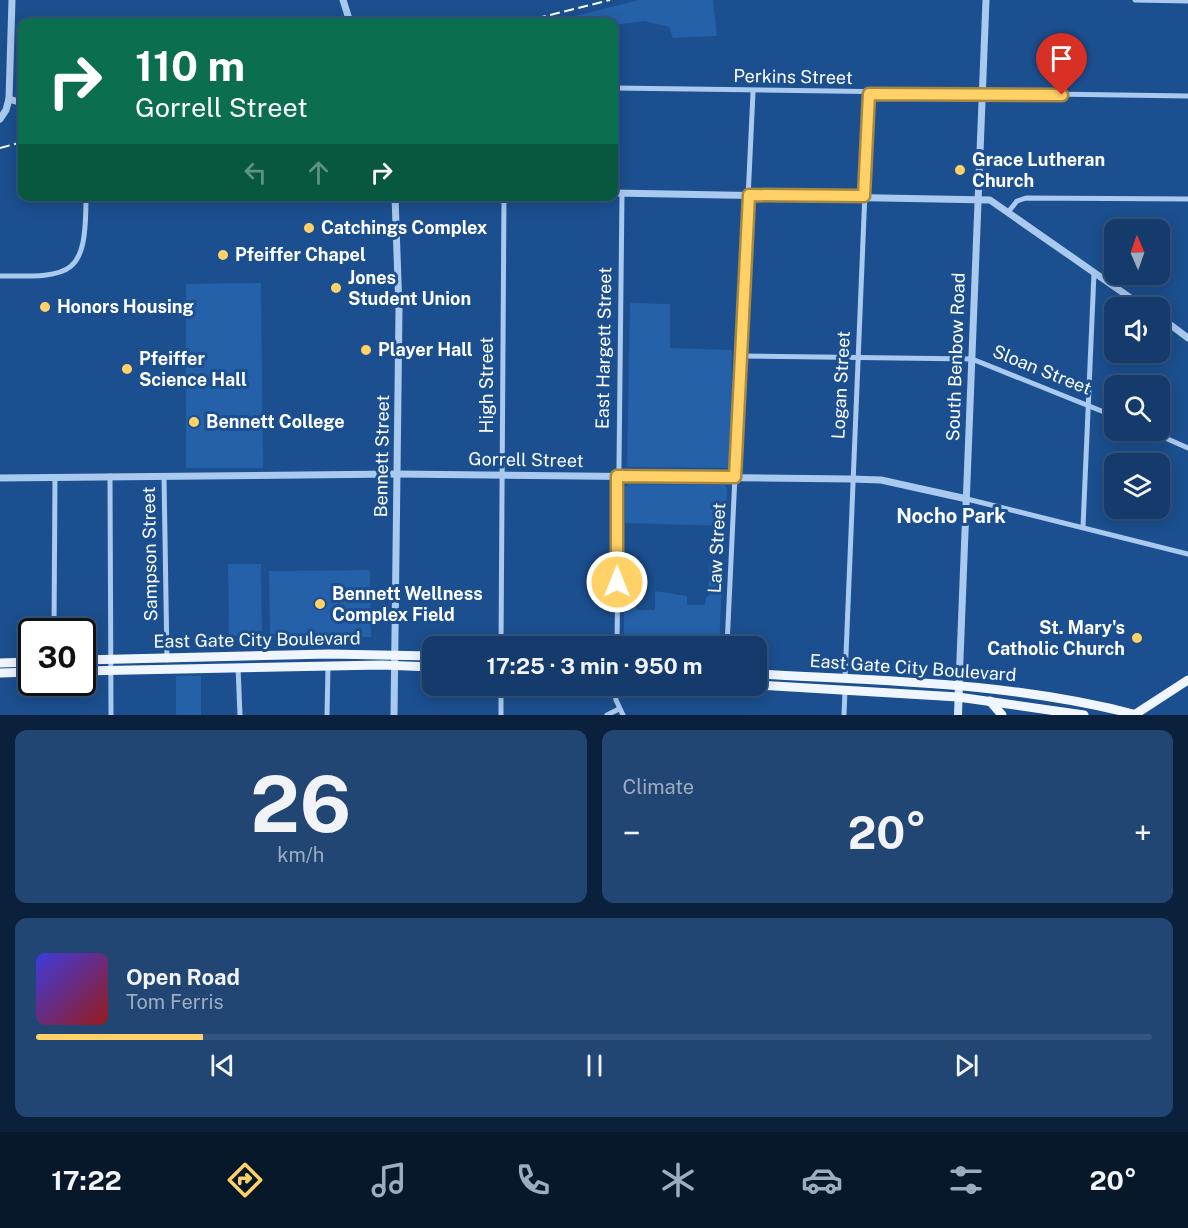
<!DOCTYPE html>
<meta charset="utf-8">
<style>
:root{--surface:#143b6b;--page:#214673;--text:#f1f3f6;--muted:#9dadc1;--line:#33557e;--accent:#ffd166}
body{margin:0;font-family:"Public Sans",sans-serif;background:var(--page);color:var(--text);height:100vh;display:flex;flex-direction:column;font-size:22px;white-space:nowrap}
*{box-sizing:border-box;margin:0}
p{font-size:20px;color:var(--muted)}
.icon{flex:none;width:33px;height:33px;fill:none;stroke:currentColor;stroke-width:2;stroke-linecap:round;stroke-linejoin:round}
.map{position:relative;height:715px;overflow:hidden}
.details{display:flex;flex-direction:column;gap:15px;padding:15px;background:#0b203b;flex:1}
.details>*{flex:none}
.guide{position:absolute;left:18px;top:18px;width:600px;height:183px;border-radius:12px;box-shadow:0 3px 15px #0003,0 0 0 2px var(--line);background:#0b6e4f;color:#fff;overflow:hidden}
.needle{width:39px;rotate:358deg}
.buttons{position:absolute;left:1104px;top:219px;display:grid;gap:12px}
.buttons a{display:grid;place-items:center;width:66px;height:66px;border-radius:12px;background:var(--surface);box-shadow:0 3px 15px #0003,0 0 0 2px var(--line);font-size:30px}
.speed{position:absolute;left:18px;top:618px;display:flex;gap:12px;font-size:30px;font-weight:700;text-align:center}
.speed>*{display:grid;place-content:center;width:78px;height:78px;border-radius:50%;background:var(--surface);box-shadow:0 3px 15px #0003,0 0 0 2px var(--line);line-height:1}
.speed .limit{border:3px solid #111;border-radius:9px;background:#fff;color:#111}
.pin{position:absolute;display:grid;place-items:center;width:51px;height:51px;color:#fff;margin:-62px -26px;border-radius:50% 50% 50% 0;rotate:-45deg;box-shadow:0 0 6px #0007}
.pin .icon{rotate:45deg}
.me{position:absolute;width:66px;margin:-33px;rotate:0deg;stroke-linejoin:round;filter:drop-shadow(0 0 4px #0008)}
.turn{display:flex;align-items:center;gap:21px;height:126px;padding:0 18px;font-size:27px}
.turn .icon{width:78px;height:78px;stroke-width:2.5}
.turn b{display:block;font-size:42px;line-height:51px}
.lanes{display:flex;align-items:center;height:57px;padding:0 18px;background:#0003;justify-content:center;gap:30px;direction:ltr}
.lanes .off{opacity:.35}
.big{font-size:45px;font-weight:700;line-height:1.1}
.details .card{flex:1;display:flex;flex-direction:column;justify-content:center;gap:9px;min-width:0;padding:0 21px;border-radius:12px;background:var(--page)}
.details .dial{align-items:center;gap:0}
.dial b{font-size:78px;line-height:1}
.song{display:flex;align-items:center;gap:18px}
.cover{width:72px;height:72px;border-radius:9px;background:linear-gradient(135deg,hsl(240 70% 55%),hsl(0 70% 35%))}
.played{height:6px;border-radius:3px;background:linear-gradient(90deg,var(--accent) 15%,var(--line) 15%)}
.keys{display:flex;justify-content:space-around;direction:ltr}
.heat{display:flex;justify-content:space-between;align-items:center;font-size:33px;direction:ltr}
.details .tiles{flex:1;display:grid;gap:15px;grid-template-columns:1fr 1fr}
.card:last-child{grid-column:span 2}
.trip{position:absolute;left:422px;top:636px;width:345px;height:60px;border-radius:12px;background:var(--surface);box-shadow:0 3px 15px #0003,0 0 0 2px var(--line);font-weight:700;line-height:60px;text-align:center}
.tabs{display:flex;height:96px;justify-content:space-around;align-items:center;background:#08182b;color:var(--muted)}
.tabs .icon{width:42px;height:42px}
.tabs .on{color:var(--accent)}
.tabs b{font-size:27px;color:var(--text)}
.map>svg:first-child{display:block}
.green{fill:#2461a8}
.lines{fill:none;stroke-linecap:round;stroke-linejoin:round}
.minor{stroke:#a9c9ee;stroke-width:5}
.tertiary{stroke:#a9c9ee;stroke-width:7}
.secondary{stroke:#d6e6fa;stroke-width:8}
.primary{stroke:#f0f6ff;stroke-width:9}
.rail{stroke:#fff;stroke-width:2;stroke-dasharray:10 4.5;stroke-linecap:butt}
.route-casing{stroke:#a68842;stroke-width:15}
.route{stroke:#ffd166;stroke-width:10}
.poi-dot{fill:#ffd166;stroke:#1b4f8f;stroke-width:2}
.labels{text-anchor:middle;stroke-width:6;stroke-linejoin:round;paint-order:stroke}
.street-label{font-size:18px;fill:#fff;stroke:#1b4f8f}
.poi-label{font-size:18px;font-weight:bold;fill:#fff;stroke:#1b4f8f;text-anchor:start}
.neighbourhood-label{font-size:20px;font-weight:bold;fill:#fff;stroke:#1b4f8f}
</style>
<div class="map">
<svg width="1188" height="715" viewBox="0 0 1188 715">
<rect width="100%" height="100%" fill="#1b4f8f"/>
<g class="green">
<path d="M638,0H713L717,36L673,38L669,27L644,21L614,25V22H552Z"/>
<path d="M261,283L263,468H186V284Z"/>
<path d="M630,303L670,304V348L732,350L730,468L627,467Z"/>
<path d="M628,484L725,485L727,488L725,526L625,523V487Z"/>
<path d="M624,561L636,562V607L638,610H655V591L687,596V605H705L706,597L709,596V565H723L719,646H624Z"/>
<path d="M228,564H261L262,635L229,636Z"/>
<path d="M370,570L371,637L270,638L269,571Z"/>
<rect x="176" y="676" width="25" height="39"/>
</g>
<g class="lines">
<g class="minor">
<path d="M1135,0L1188,1"/>
<path d="M614,88L1188,96"/>
<path d="M1009,211L1017,201L1026,198L1188,199"/>
<path d="M0,276C74,277 86,276 86,196"/>
<path d="M740,356L972,359L1114,416"/>
<path d="M1147,430L1188,448"/>
<path d="M110,476L111,715"/>
<path d="M164,476L167,660"/>
<path d="M967,499L1188,554"/>
<path d="M1083,527L1094,273"/>
<path d="M54,632L55,477"/>
<path d="M501,646L504,196"/>
<path d="M617,646L622,194"/>
<path d="M727,646L753,92"/>
<path d="M238,667L240,715"/>
<path d="M845,679L869,94"/>
<path d="M614,686L616,700L623,715"/>
<path d="M327,715L328,667"/>
<path d="M501,715V686"/>
<path d="M607,715L619,709"/>
<path d="M844,715L845,690"/>
</g>
<g class="tertiary">
<path d="M343,0L350,22"/>
<path d="M9,99L22,103"/>
<path d="M0,119L6,110L9,99L12,0"/>
<path d="M614,193L990,200L1145,308"/>
<path d="M1160,317L1188,338"/>
<path d="M0,478L396,474L851,479L881,480L967,499"/>
<path d="M959,684L986,0"/>
<path d="M394,715L399,310L395,196"/>
</g>
<path class="secondary" d="M958,715L959,684"/>
<g class="primary">
<path d="M82,660L329,654L432,656"/>
<path d="M0,663L32,662"/>
<path d="M82,671L382,665L432,667"/>
<path d="M0,673L32,672"/>
<path d="M756,674C884,681 1012,682 1137,715"/>
<path d="M756,685L958,697L1084,715"/>
<path d="M990,701L1002,715"/>
<path d="M1134,715L1188,680"/>
</g>
<g class="rail">
<path d="M522,22L610,0"/>
<path d="M0,148L22,142"/>
</g>
</g>
<g class="lines">
<g class="route-casing">
<path id="route" d="M617,582V476L735,477L749,195L864,196L869,94L1062,95"/>
</g>
<use href="#route" class="route"/>
</g>
<g class="poi-dot">
<circle cx="960" cy="170" r="6"/>
<circle cx="309" cy="228" r="6"/>
<circle cx="223" cy="255" r="6"/>
<circle cx="336" cy="288" r="6"/>
<circle cx="45" cy="307" r="6"/>
<circle cx="366" cy="350" r="6"/>
<circle cx="127" cy="369" r="6"/>
<circle cx="194" cy="422" r="6"/>
<circle cx="320" cy="604" r="6"/>
<circle cx="1137" cy="638" r="6"/>
</g>
<g class="labels">
<g class="street-label">
<text transform="translate(793 77) rotate(1)" y="6">Perkins Street</text>
<text transform="translate(604 348) rotate(-89)" y="6">East Hargett Street</text>
<text transform="translate(956 357) rotate(-88)" y="6">South Benbow Road</text>
<text transform="translate(1042 370) rotate(22)" y="6">Sloan Street</text>
<text transform="translate(487 385) rotate(-90)" y="6">High Street</text>
<text transform="translate(841 385) rotate(-87)" y="6">Logan Street</text>
<text transform="translate(382 456) rotate(-89)" y="6">Bennett Street</text>
<text transform="translate(526 460) rotate(1)" y="6">Gorrell Street</text>
<text transform="translate(717 548) rotate(-87)" y="6">Law Street</text>
<text transform="translate(150 554) rotate(-91)" y="6">Sampson Street</text>
<text transform="translate(257 640) rotate(-1)" y="6">East Gate City Boulevard</text>
<text transform="translate(913 668) rotate(4)" y="6">East Gate City Boulevard</text>
</g>
<g class="poi-label">
<text x="972" y="166">Grace Lutheran<tspan x="972" dy="21">Church</tspan></text>
<text x="321" y="234">Catchings Complex</text>
<text x="235" y="261">Pfeiffer Chapel</text>
<text x="348" y="284">Jones<tspan x="348" dy="21">Student Union</tspan></text>
<text x="57" y="313">Honors Housing</text>
<text x="378" y="356">Player Hall</text>
<text x="139" y="365">Pfeiffer<tspan x="139" dy="21">Science Hall</tspan></text>
<text x="206" y="428">Bennett College</text>
<text x="332" y="600">Bennett Wellness<tspan x="332" dy="21">Complex Field</tspan></text>
<text x="1125" y="634" text-anchor="end">St. Mary's<tspan x="1125" dy="21">Catholic Church</tspan></text>
</g>
<g class="neighbourhood-label">
<text x="951" y="523">Nocho Park</text>
</g>
</g>
</svg>
<div class="buttons">
<a><svg class="needle" viewBox="-14 -14 28 28"><path d="M0-13l5 13h-10z" fill="#e53935"/><path d="M0 13l5-13h-10z" fill="#9dadc1"/></svg></a>
<a><svg class="icon" aria-label="sound" viewBox="0 0 24 24"><path d="M4 9h4l5-4v14l-5-4H4zM17 9q2 3 0 6"/></svg></a>
<a><svg class="icon" aria-label="search" viewBox="0 0 24 24"><circle cx="10" cy="10" r="6"/><path d="M15 15l6 6"/></svg></a>
<a><svg class="icon" aria-label="layers" viewBox="0 0 24 24"><path d="M12 4l9 5-9 5-9-5zM3 14l9 5 9-5"/></svg></a>
</div>
<div class="speed"><div class="limit">30</div></div>
<div class="pin" style="left:1062px;top:95px;background:#d93025"><svg class="icon" aria-label="arrive" viewBox="0 0 24 24"><path d="M6 21V4h12l-3 4 3 4H6"/></svg></div>
<svg class="me" style="left:617px;top:582px" viewBox="-20 -20 40 40"><circle r="17" fill="#ffd166" stroke="#fff" stroke-width="3"/><path d="M0-11L8 9 0 5-8 9z" fill="#fff"/></svg>
<div class="trip">17:25 · 3 min · 950 m</div>
<div class="guide">
<div class="turn"><svg class="icon" aria-label="right" viewBox="0 0 24 24"><path d="M7 20v-9h11M14 6l5 5-5 5"/></svg><div><b>110 m</b>Gorrell Street</div></div>
<div class="lanes"><svg class="icon off" aria-label="left" viewBox="0 0 24 24"><path d="M17 20v-9H6M10 6l-5 5 5 5"/></svg><svg class="icon off" aria-label="ahead" viewBox="0 0 24 24"><path d="M12 20V5M6 11l6-6 6 6"/></svg><svg class="icon" aria-label="right" viewBox="0 0 24 24"><path d="M7 20v-9h11M14 6l5 5-5 5"/></svg></div>
</div>
</div>
<section class="details">
<div class="tiles">
<div class="card dial"><b>26</b><p>km/h</p></div>
<div class="card"><p>Climate</p>
<div class="heat"><a>−</a><b class="big">20°</b><a>+</a></div>
</div>
<div class="card">
<div class="song"><i class="cover"></i><div><b>Open Road</b><p>Tom Ferris</p></div></div>
<div class="played"></div>
<div class="keys"><svg class="icon" aria-label="previous" viewBox="0 0 24 24"><path d="M18 5L8 12l10 7zM5 5v14"/></svg><svg class="icon" aria-label="pause" viewBox="0 0 24 24"><path d="M8 5v14M16 5v14"/></svg><svg class="icon" aria-label="next" viewBox="0 0 24 24"><path d="M6 5l10 7-10 7zM19 5v14"/></svg></div>
</div>
</div>
</section>
<nav class="tabs">
<b>17:22</b>
<svg class="icon on" aria-label="directions" viewBox="0 0 24 24"><path d="M12 3l9 9-9 9-9-9zM9 14v-3h6M13 9l2 2-2 2"/></svg>
<svg class="icon" aria-label="music" viewBox="0 0 24 24"><path d="M9 18V5l10-2v13"/><circle cx="6" cy="18" r="3"/><circle cx="16" cy="16" r="3"/></svg>
<svg class="icon" aria-label="phone" viewBox="0 0 24 24"><path d="M5 4h4l2 5-3 2q2 4 5 5l2-3 5 2v4C11 20 4 13 5 4z"/></svg>
<svg class="icon" aria-label="climate" viewBox="0 0 24 24"><path d="M12 3v18M4 7l16 10M4 17L20 7"/></svg>
<svg class="icon" aria-label="car" viewBox="0 0 24 24"><path d="M5 17H2v-5l4-1 3-4h7l3 4 3 1v5h-3M9 17h6M6 11h13"/><circle cx="7" cy="17" r="2"/><circle cx="17" cy="17" r="2"/></svg>
<svg class="icon" aria-label="filters" viewBox="0 0 24 24"><path d="M4 7h16M4 17h16"/><circle cx="9" cy="7" r="2"/><circle cx="15" cy="17" r="2"/></svg>
<b>20°</b>
</nav>
